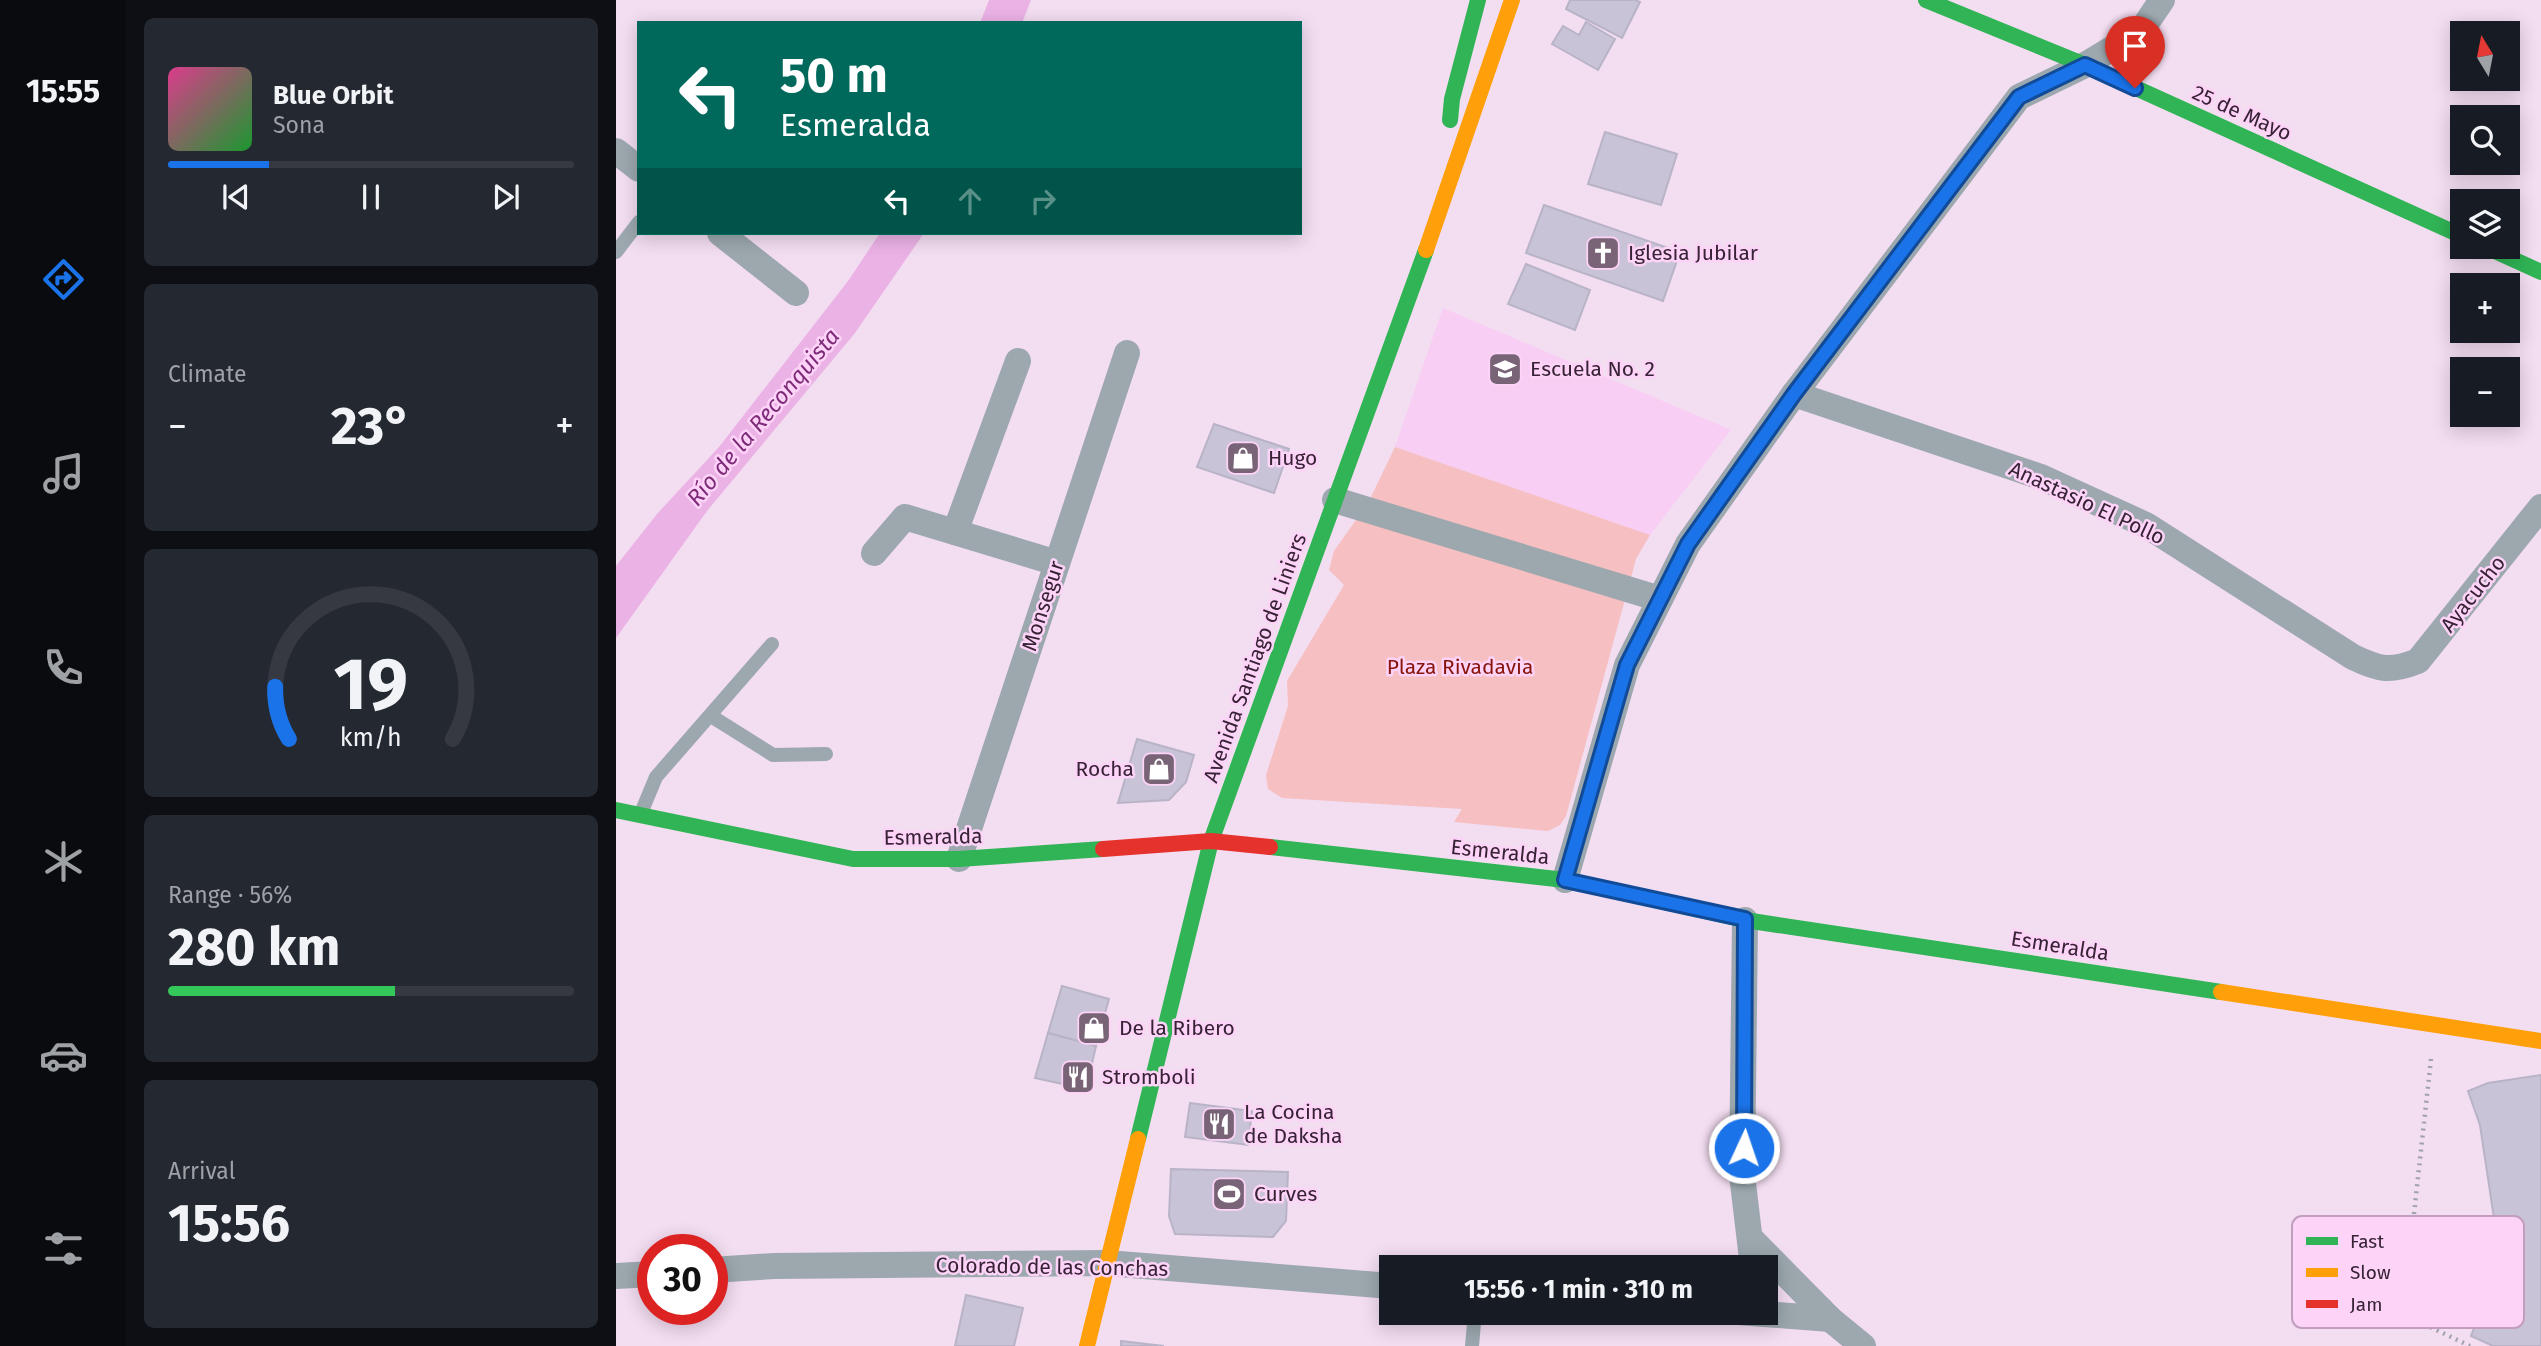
<!DOCTYPE html>
<meta charset="utf-8">
<style>
:root{--surface:#171b24;--page:#242831;--text:#f1f3f6;--muted:#9ea1a6;--line:#363941;--accent:#1a73e8}
body{margin:0;font-family:"Fira Sans",sans-serif;background:var(--page);color:var(--text);height:100vh;display:flex;flex-direction:column;font-size:26px;white-space:nowrap}
*{box-sizing:border-box;margin:0}
p{font-size:23px;color:var(--muted)}
.icon{flex:none;width:38px;height:38px;fill:none;stroke:currentColor;stroke-width:2;stroke-linecap:round;stroke-linejoin:round}
.map{position:relative;flex:1;overflow:hidden}
.side{display:flex;flex-direction:column;gap:18px;padding:18px;background:#0d0f14;width:490px}
.side>*{flex:none}
.top-card{position:absolute;left:21px;top:21px;width:665px;height:214px;border-radius:0px;box-shadow:0 4px 18px #0003;background:#00695c;color:#fff;overflow:hidden}
.needle{width:46px;rotate:350deg}
.tools{position:absolute;left:1834px;top:21px;display:grid;gap:14px}
.tools a{display:grid;place-items:center;width:70px;height:70px;border-radius:0px;background:var(--surface);box-shadow:0 4px 18px #0003;font-size:35px}
.speed{position:absolute;left:21px;top:1234px;display:flex;gap:14px;font-size:35px;font-weight:700;text-align:center}
.speed>*{display:grid;place-content:center;width:91px;height:91px;border-radius:50%;background:var(--surface);box-shadow:0 4px 18px #0003;line-height:1}
.speed .limit{border:10px solid #d22;background:#fff;color:#111}
.pin{position:absolute;display:grid;place-items:center;width:60px;height:60px;color:#fff;margin:-72px -30px;border-radius:50% 50% 50% 0;rotate:-45deg;box-shadow:0 0 7px #0007}
.pin .icon{rotate:45deg}
.me{position:absolute;width:77px;margin:-38px;rotate:3deg;stroke-linejoin:round;filter:drop-shadow(0 0 5px #0008)}
.turn{display:flex;align-items:center;gap:24px;height:147px;padding:0 28px;font-size:32px}
.turn .icon{width:91px;height:91px;stroke-width:2.5}
.turn b{display:block;font-size:49px;line-height:60px}
.lanes{display:flex;align-items:center;height:66px;padding:0 28px;background:#0003;justify-content:center;gap:35px;direction:ltr}
.lanes .off{opacity:.35}
.big{font-size:52px;font-weight:700;line-height:1.1}
.side .card{flex:1;display:flex;flex-direction:column;justify-content:center;gap:10px;min-width:0;padding:0 24px;border-radius:10px;background:var(--page)}
.side .dial{align-items:center;gap:0}
.dial svg{height:182px;overflow:visible;fill:none;stroke:var(--line);stroke-width:7;stroke-linecap:round;text-anchor:middle}
.dial text{fill:var(--text);stroke:none}
.song{display:flex;align-items:center;gap:21px}
.cover{width:84px;height:84px;border-radius:10px;background:linear-gradient(135deg,hsl(330 70% 55%),hsl(130 70% 35%))}
.played{height:7px;border-radius:4px;background:linear-gradient(90deg,var(--accent) 25%,var(--line) 25%)}
.keys{display:flex;justify-content:space-around;direction:ltr}
.heat{display:flex;justify-content:space-between;align-items:center;font-size:38px;direction:ltr}
.charge{height:10px;border-radius:5px;background:linear-gradient(90deg,#34c759 56%,var(--line) 0)}
.trip{position:absolute;left:763px;top:1255px;width:399px;height:70px;border-radius:0px;background:var(--surface);box-shadow:0 4px 18px #0003;font-weight:700;line-height:70px;text-align:center}
main{display:flex;flex:1;min-height:0}
.dock{display:flex;flex-direction:column;width:126px;justify-content:space-around;align-items:center;background:#090b0e;color:var(--muted)}
.dock .icon{width:49px;height:49px}
.dock .on{color:var(--accent)}
.dock b{font-size:32px;color:var(--text)}
.map>svg:first-child{display:block}
.built{fill:#f8cef4}
.green{fill:#f6bfc1}
.water{fill:#ebb2e6}
.building{fill:#c9c3d7;stroke:#b9b3c7;stroke-width:2}
.lines{fill:none;stroke-linecap:round;stroke-linejoin:round}
.path{stroke:#a0a2aa;stroke-width:4.5;stroke-dasharray:2 5;stroke-linecap:butt}
.lane{stroke:#9ca8ae;stroke-width:14}
.street{stroke:#9ca8ae;stroke-width:26}
.fast{stroke:#30b455;stroke-width:16}
.slow{stroke:#ff9f0a;stroke-width:16}
.jam{stroke:#e5322d;stroke-width:16}
.route-casing{stroke:#114b97;stroke-width:18}
.route{stroke:#1a73e8;stroke-width:12}
.labels{text-anchor:middle;stroke-width:5;stroke-linejoin:round;paint-order:stroke}
.street-label{font-size:21px;fill:#372335;stroke:#fdd3f8}
.poi-label{font-size:21px;fill:#372335;stroke:#fdd3f8;text-anchor:start}
.park-label{font-size:21px;fill:#88150c;stroke:#fdd3f8}
.water-label{font-size:23px;font-style:italic;fill:#7d2a79;stroke:#fdd3f8}
.key{fill:#fdd3f8;stroke:#c29ebe;stroke-width:2}
.key-label{font-size:19px;fill:#372335}
</style>
<main>
<nav class="dock">
<b>15:55</b>
<svg class="icon on" aria-label="directions" viewBox="0 0 24 24"><path d="M12 3l9 9-9 9-9-9zM9 14v-3h6M13 9l2 2-2 2"/></svg>
<svg class="icon" aria-label="music" viewBox="0 0 24 24"><path d="M9 18V5l10-2v13"/><circle cx="6" cy="18" r="3"/><circle cx="16" cy="16" r="3"/></svg>
<svg class="icon" aria-label="phone" viewBox="0 0 24 24"><path d="M5 4h4l2 5-3 2q2 4 5 5l2-3 5 2v4C11 20 4 13 5 4z"/></svg>
<svg class="icon" aria-label="climate" viewBox="0 0 24 24"><path d="M12 3v18M4 7l16 10M4 17L20 7"/></svg>
<svg class="icon" aria-label="car" viewBox="0 0 24 24"><path d="M5 17H2v-5l4-1 3-4h7l3 4 3 1v5h-3M9 17h6M6 11h13"/><circle cx="7" cy="17" r="2"/><circle cx="17" cy="17" r="2"/></svg>
<svg class="icon" aria-label="filters" viewBox="0 0 24 24"><path d="M4 7h16M4 17h16"/><circle cx="9" cy="7" r="2"/><circle cx="15" cy="17" r="2"/></svg>
</nav>
<section class="side">
<div class="card">
<div class="song"><i class="cover"></i><div><b>Blue Orbit</b><p>Sona</p></div></div>
<div class="played"></div>
<div class="keys"><svg class="icon" aria-label="previous" viewBox="0 0 24 24"><path d="M18 5L8 12l10 7zM5 5v14"/></svg><svg class="icon" aria-label="pause" viewBox="0 0 24 24"><path d="M8 5v14M16 5v14"/></svg><svg class="icon" aria-label="next" viewBox="0 0 24 24"><path d="M6 5l10 7-10 7zM19 5v14"/></svg></div>
</div>
<div class="card"><p>Climate</p>
<div class="heat"><a>−</a><b class="big">23°</b><a>+</a></div>
</div>
<div class="card dial"><svg viewBox="0 0 100 80">
<path d="M14 69A42 42 0 1 1 86 69"/>
<path d="M14 69A42 42 0 0 1 8 46" stroke="#1a73e8"/>
<text x="50" y="56" font-size="32" font-weight="700">19</text>
<text x="50" y="72" font-size="11">km/h</text>
</svg></div>
<div class="card"><p>Range · 56%</p><b class="big">280 km</b><div class="charge"></div></div>
<div class="card"><p>Arrival</p><b class="big">15:56</b></div>
</section>
<div class="map">
<svg width="1925" height="1346" viewBox="0 0 1925 1346">
<rect width="100%" height="100%" fill="#f3ddf1"/>
<path class="built" d="M827,308L1115,430L1034,535L779,447Z"/>
<path class="green" d="M779,447L1034,535L1020,559L950,816L944,825L932,831L838,822L846,809L666,798L652,789L650,775L672,706L671,681L728,585L713,570L718,551L752,503Z"/>
<g class="water">
<path d="M373,0H415L406,23H364Z"/>
<path d="M264,233H308L239,333L91,511L0,638V566L41,514L103,447L232,281Z"/>
</g>
<g class="building">
<path d="M954,0H1019L1024,2L1006,38L950,9Z"/>
<path d="M970,22L999,39L982,70L936,44L947,26L963,35Z"/>
<path d="M989,132L1061,154L1045,205L972,184Z"/>
<path d="M928,205L1064,252L1047,301L910,253Z"/>
<path d="M910,264L974,290L959,330L892,304Z"/>
<path d="M598,424L673,449L658,493L581,467Z"/>
<path d="M521,739L578,755L570,782L553,800L502,803Z"/>
<path d="M446,986L493,999L480,1046L432,1033Z"/>
<path d="M432,1033L480,1046L470,1089L419,1078Z"/>
<path d="M1925,1075V1346H1877L1855,1336L1870,1296L1877,1266L1878,1218L1864,1125L1852,1091L1872,1083Z"/>
<path d="M574,1103L636,1111L632,1145L569,1137Z"/>
<path d="M555,1169L672,1172L670,1221L657,1237L559,1234L553,1216Z"/>
<path d="M350,1295L407,1308L398,1346H339Z"/>
<path d="M505,1341L548,1346H505Z"/>
</g>
<g class="lines">
<path class="path" d="M1815,1059L1787,1314L1854,1346"/>
<g class="lane">
<path d="M0,252L23,222"/>
<path d="M95,716L157,755L210,754"/>
<path d="M25,813L40,777L156,644"/>
<path d="M856,1346L859,1312"/>
</g>
<g class="street">
<path d="M0,151L23,169"/>
<path d="M104,233L180,293"/>
<path d="M1178,394L1425,477L1530,525L1737,657C1764,670 1774,672 1802,661L1925,507"/>
<path d="M719,500L1044,599"/>
<path d="M339,532L402,361"/>
<path d="M258,553L289,517L441,563"/>
<path d="M343,859L511,353"/>
<path d="M949,880L1011,665L1072,544L1178,394L1403,97L1469,65L1525,31L1546,0"/>
<path d="M1129,920L1126,1175L1137,1267"/>
<path d="M1135,1239L1214,1319L1247,1346"/>
<path d="M96,1270L158,1266L491,1263L775,1286"/>
<path d="M0,1276L37,1274"/>
<path d="M1122,1312L1214,1319"/>
</g>
<g class="fast">
<path d="M1310,0L1469,65L1846,236"/>
<path d="M834,120L836,99L862,0"/>
<path d="M1870,247L1925,272"/>
<path d="M0,810L237,859H343L487,849"/>
<path d="M654,847L949,880L1129,920L1605,992"/>
<path d="M522,1139L595,841L810,250"/>
</g>
<g class="slow">
<path d="M810,250L896,0"/>
<path d="M1605,992L1925,1041"/>
<path d="M471,1346L522,1139"/>
</g>
<path class="jam" d="M487,849L595,841L654,847"/>
</g>
<g class="lines">
<g class="route-casing">
<path id="route" d="M1128,1148L1129,919L949,880L1011,665L1072,544L1178,394L1403,97L1469,65L1519,88"/>
</g>
<use href="#route" class="route"/>
</g>
<defs>
<g id="church-square" transform="scale(1.75)"><rect x="-9" y="-9" width="18" height="18" rx="4" fill="#796477" stroke="#fdd3f8"/><path d="M-1.2-6h2.4v3.5h3.3v2.4h-3.3V6h-2.4V-.1h-3.3v-2.4h3.3Z" fill="#fff"/></g>
<g id="school-square" transform="scale(1.75)"><rect x="-9" y="-9" width="18" height="18" rx="4" fill="#796477" stroke="#fdd3f8"/><path d="M0-5L7-2L0 1L-7-2ZM-4 1L0 2.5L4 1V4Q0 6-4 4Z" fill="#fff"/></g>
<g id="shop-square" transform="scale(1.75)"><rect x="-9" y="-9" width="18" height="18" rx="4" fill="#796477" stroke="#fdd3f8"/><path d="M-5-2.5h2.3a2.7 3.5 0 0 1 5.4 0H5L5.5 6h-11ZM-1.5-2.5h3a1.5 2.3 0 0 0-3 0Z" fill="#fff"/></g>
<g id="restaurant-square" transform="scale(1.75)"><rect x="-9" y="-9" width="18" height="18" rx="4" fill="#796477" stroke="#fdd3f8"/><path d="M-5-6h1v4h1v-4h1v4h1v-4h1v5L-1.5 .5V6h-2V.5L-5-1ZM5-6V6H3V1.5H1.5Q1.5-4 5-6Z" fill="#fff"/></g>
<g id="stadium-square" transform="scale(1.75)"><rect x="-9" y="-9" width="18" height="18" rx="4" fill="#796477" stroke="#fdd3f8"/><path d="M0-5a6.5 5 0 1 0 0 10a6.5 5 0 1 0 0-10ZM-3.5-1.8h7v3.6h-7Z" fill="#fff"/></g>
</defs>
<g fill-rule="evenodd">
<use href="#church-square" x="987" y="253"/>
<use href="#school-square" x="889" y="369"/>
<use href="#shop-square" x="627" y="458"/>
<use href="#shop-square" x="543" y="769"/>
<use href="#shop-square" x="478" y="1028"/>
<use href="#restaurant-square" x="462" y="1077"/>
<use href="#restaurant-square" x="603" y="1124"/>
<use href="#stadium-square" x="613" y="1194"/>
</g>
<g class="labels">
<g class="street-label">
<text transform="translate(1626 113) rotate(24)" y="7">25 de Mayo</text>
<text transform="translate(1471 503) rotate(25)" y="7">Anastasio El Pollo</text>
<text transform="translate(1857 594) rotate(-52)" y="7">Ayacucho</text>
<text transform="translate(427 606) rotate(-72)" y="7">Monsegur</text>
<text transform="translate(639 658) rotate(-70)" y="7">Avenida Santiago de Liniers</text>
<text transform="translate(317 837) rotate(-1)" y="7">Esmeralda</text>
<text transform="translate(884 852) rotate(6)" y="7">Esmeralda</text>
<text transform="translate(1444 946) rotate(9)" y="7">Esmeralda</text>
<text transform="translate(436 1267) rotate(1)" y="7">Colorado de las Conchas</text>
</g>
<g class="poi-label">
<text x="1012" y="260">Iglesia Jubilar</text>
<text x="914" y="376">Escuela No. 2</text>
<text x="652" y="465">Hugo</text>
<text x="518" y="776" text-anchor="end">Rocha</text>
<text x="503" y="1035">De la Ribero</text>
<text x="486" y="1084">Stromboli</text>
<text x="628" y="1119">La Cocina<tspan x="628" dy="24">de Daksha</tspan></text>
<text x="638" y="1201">Curves</text>
</g>
<g class="park-label">
<text x="844" y="674">Plaza Rivadavia</text>
</g>
<g class="water-label">
<text transform="translate(147 417) rotate(-50)" y="8">Río de la Reconquista</text>
</g>
</g>
<rect x="1676" y="1216" width="232" height="112" rx="10" class="key"/>
<rect x="1690" y="1237" width="32" height="8" fill="#30b455"/>
<rect x="1690" y="1268" width="32" height="9" fill="#ff9f0a"/>
<rect x="1690" y="1300" width="32" height="8" fill="#e5322d"/>
<g class="key-label">
<text x="1734" y="1248">Fast</text>
<text x="1734" y="1279">Slow</text>
<text x="1734" y="1311">Jam</text>
</g>
</svg>
<div class="tools">
<a><svg class="needle" viewBox="-14 -14 28 28"><path d="M0-13l5 13h-10z" fill="#e53935"/><path d="M0 13l5-13h-10z" fill="#9ea1a6"/></svg></a>
<a><svg class="icon" aria-label="search" viewBox="0 0 24 24"><circle cx="10" cy="10" r="6"/><path d="M15 15l6 6"/></svg></a>
<a><svg class="icon" aria-label="layers" viewBox="0 0 24 24"><path d="M12 4l9 5-9 5-9-5zM3 14l9 5 9-5"/></svg></a>
<a>+</a>
<a>−</a>
</div>
<div class="speed"><div class="limit">30</div></div>
<div class="pin" style="left:1519px;top:88px;background:#d93025"><svg class="icon" aria-label="arrive" viewBox="0 0 24 24"><path d="M6 21V4h12l-3 4 3 4H6"/></svg></div>
<svg class="me" style="left:1128px;top:1148px" viewBox="-20 -20 40 40"><circle r="17" fill="#1a73e8" stroke="#fff" stroke-width="3"/><path d="M0-11L8 9 0 5-8 9z" fill="#fff"/></svg>
<div class="trip">15:56 · 1 min · 310 m</div>
<div class="top-card">
<div class="turn"><svg class="icon" aria-label="left" viewBox="0 0 24 24"><path d="M17 20v-9H6M10 6l-5 5 5 5"/></svg><div><b>50 m</b>Esmeralda</div></div>
<div class="lanes"><svg class="icon" aria-label="left" viewBox="0 0 24 24"><path d="M17 20v-9H6M10 6l-5 5 5 5"/></svg><svg class="icon off" aria-label="ahead" viewBox="0 0 24 24"><path d="M12 20V5M6 11l6-6 6 6"/></svg><svg class="icon off" aria-label="right" viewBox="0 0 24 24"><path d="M7 20v-9h11M14 6l5 5-5 5"/></svg></div>
</div>
</div>
</main>
